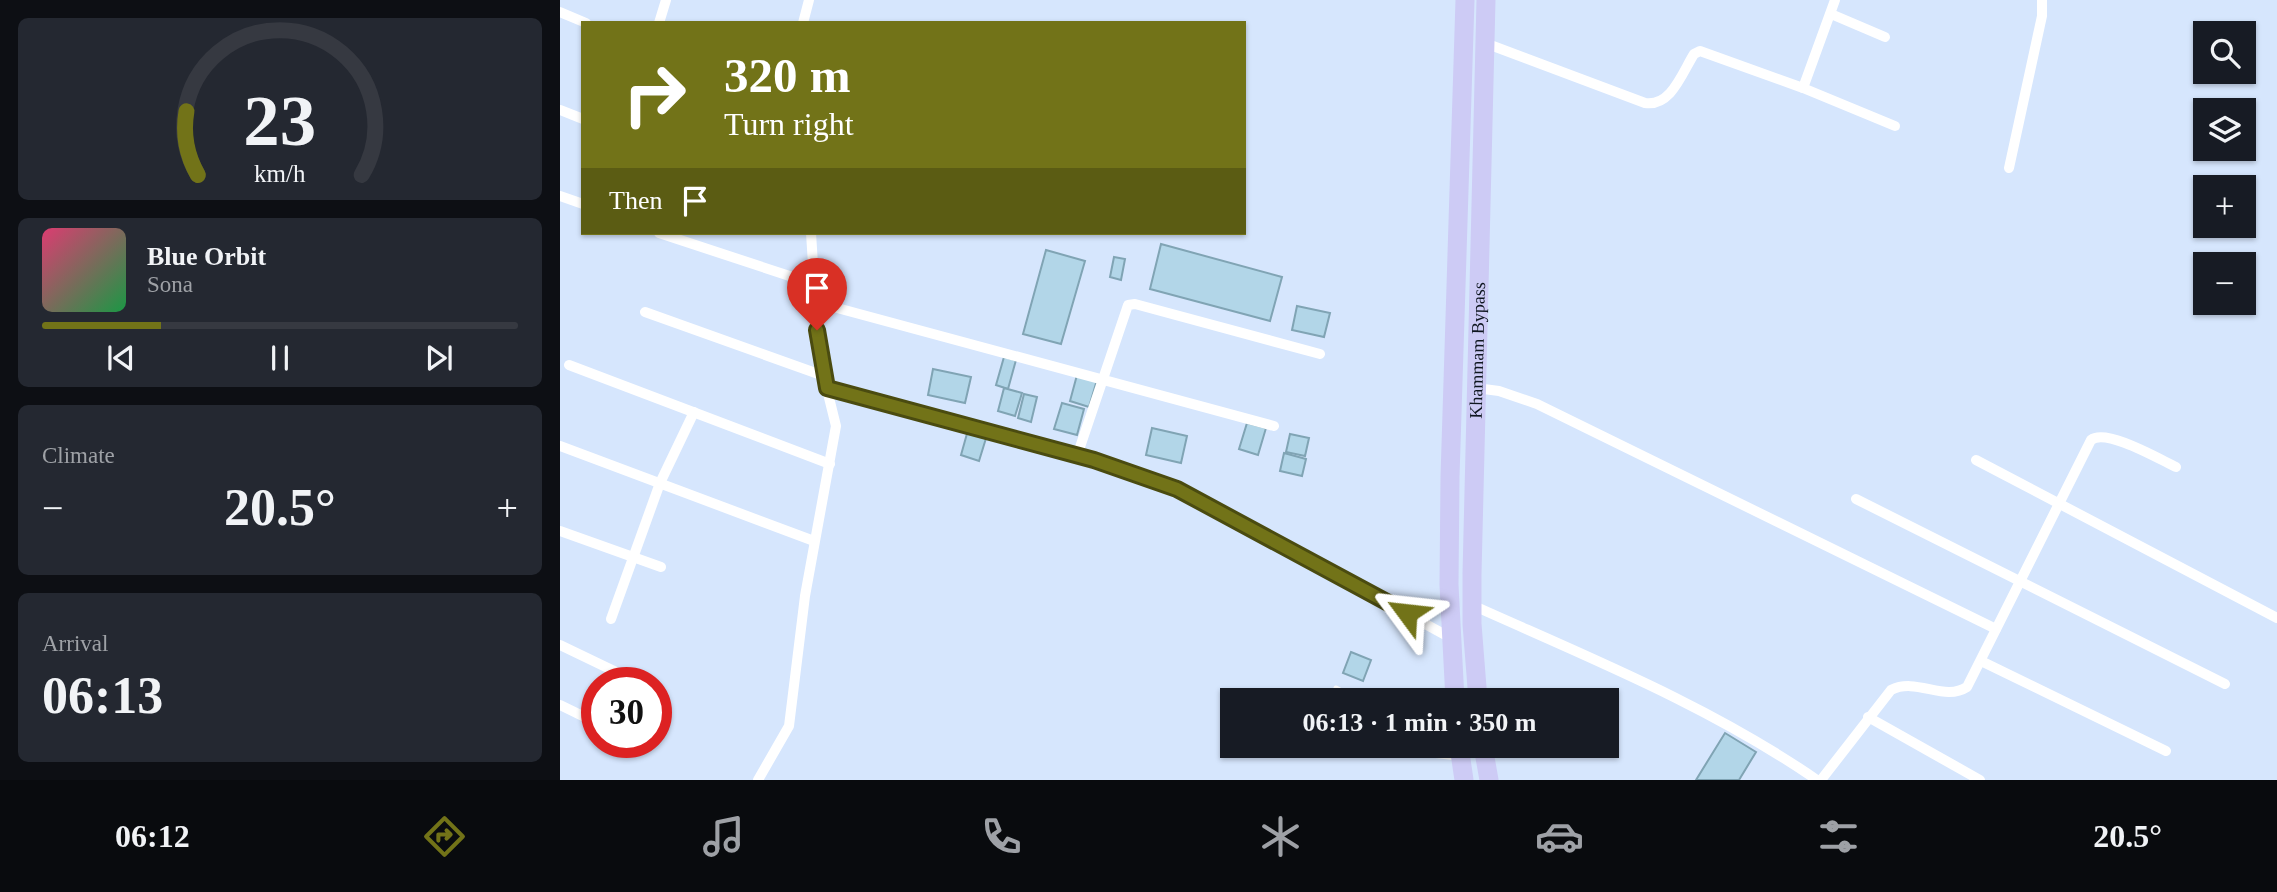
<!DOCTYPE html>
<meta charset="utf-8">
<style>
:root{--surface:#171b24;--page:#242831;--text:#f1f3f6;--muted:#9ea1a6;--line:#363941;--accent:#727318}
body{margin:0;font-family:"Times New Roman",serif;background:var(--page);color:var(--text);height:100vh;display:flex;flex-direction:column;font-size:26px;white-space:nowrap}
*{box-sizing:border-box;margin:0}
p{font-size:23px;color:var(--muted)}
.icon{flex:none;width:38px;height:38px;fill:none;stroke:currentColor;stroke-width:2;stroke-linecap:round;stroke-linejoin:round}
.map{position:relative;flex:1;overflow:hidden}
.drawer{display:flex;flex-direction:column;gap:18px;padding:18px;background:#0d0f14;width:560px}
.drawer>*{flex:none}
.guide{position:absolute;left:21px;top:21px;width:665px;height:214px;border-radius:0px;box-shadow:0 2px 5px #0004;background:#727318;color:#fff;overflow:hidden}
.tools{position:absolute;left:1633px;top:21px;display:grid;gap:14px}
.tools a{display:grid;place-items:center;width:63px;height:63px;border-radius:0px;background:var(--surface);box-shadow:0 2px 5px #0004;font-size:35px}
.speed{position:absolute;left:21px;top:667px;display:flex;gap:14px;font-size:35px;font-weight:700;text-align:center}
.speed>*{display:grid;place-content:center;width:91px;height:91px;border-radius:50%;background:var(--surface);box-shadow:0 2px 5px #0004;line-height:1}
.speed .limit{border:10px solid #d22;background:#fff;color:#111}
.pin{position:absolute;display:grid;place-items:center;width:60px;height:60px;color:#fff;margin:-72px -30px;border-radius:50% 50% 50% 0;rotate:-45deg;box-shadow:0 0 7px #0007}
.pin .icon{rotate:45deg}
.me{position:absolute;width:77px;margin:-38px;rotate:300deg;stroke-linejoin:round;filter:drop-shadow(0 0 5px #0008)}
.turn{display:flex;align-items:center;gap:24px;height:147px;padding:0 28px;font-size:32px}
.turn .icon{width:91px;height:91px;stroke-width:2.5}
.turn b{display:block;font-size:49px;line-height:60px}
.then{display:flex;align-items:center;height:66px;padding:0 28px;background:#0003;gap:14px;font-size:26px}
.big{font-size:52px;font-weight:700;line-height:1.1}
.drawer .tile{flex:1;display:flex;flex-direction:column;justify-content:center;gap:10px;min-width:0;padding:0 24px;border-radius:10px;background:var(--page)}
.drawer .dial{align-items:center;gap:0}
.dial svg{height:182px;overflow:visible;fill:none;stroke:var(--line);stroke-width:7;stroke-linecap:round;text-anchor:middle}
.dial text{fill:var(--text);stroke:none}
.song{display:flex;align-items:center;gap:21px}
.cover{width:84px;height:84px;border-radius:10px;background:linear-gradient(135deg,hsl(340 70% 55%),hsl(140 70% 35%))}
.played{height:7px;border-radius:4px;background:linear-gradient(90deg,var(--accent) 25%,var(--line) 25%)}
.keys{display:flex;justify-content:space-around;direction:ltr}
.heat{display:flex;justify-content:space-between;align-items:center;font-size:38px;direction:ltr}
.trip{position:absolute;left:660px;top:688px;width:399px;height:70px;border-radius:0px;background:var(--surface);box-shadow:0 2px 5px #0004;font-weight:700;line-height:70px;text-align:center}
.menu{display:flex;height:112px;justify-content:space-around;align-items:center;background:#090b0e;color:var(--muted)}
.menu .icon{width:49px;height:49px}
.menu .on{color:var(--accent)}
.menu b{font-size:32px;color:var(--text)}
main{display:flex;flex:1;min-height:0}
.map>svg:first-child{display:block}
.building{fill:#b2d6e8;stroke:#80a4b4;stroke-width:2}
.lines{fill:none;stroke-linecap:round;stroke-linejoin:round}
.lane{stroke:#fff;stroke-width:5}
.street{stroke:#fff;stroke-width:10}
.highway{stroke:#cdcbf5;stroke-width:19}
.route-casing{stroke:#4a4b10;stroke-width:18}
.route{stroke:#727318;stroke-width:12}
.labels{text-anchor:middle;stroke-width:5;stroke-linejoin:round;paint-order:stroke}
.street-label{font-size:18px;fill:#0f1620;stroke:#eaf2fe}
</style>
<main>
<section class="drawer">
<div class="tile dial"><svg viewBox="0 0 100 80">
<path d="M14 69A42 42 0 1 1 86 69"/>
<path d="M14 69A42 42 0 0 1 9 41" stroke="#727318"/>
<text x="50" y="56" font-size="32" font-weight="700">23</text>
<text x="50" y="72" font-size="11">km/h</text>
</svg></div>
<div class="tile">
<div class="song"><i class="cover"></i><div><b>Blue Orbit</b><p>Sona</p></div></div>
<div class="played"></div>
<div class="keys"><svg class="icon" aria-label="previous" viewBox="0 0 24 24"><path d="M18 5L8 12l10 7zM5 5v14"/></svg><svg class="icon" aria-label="pause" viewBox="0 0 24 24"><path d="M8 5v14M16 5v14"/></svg><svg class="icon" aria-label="next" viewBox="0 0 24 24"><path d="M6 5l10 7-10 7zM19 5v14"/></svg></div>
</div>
<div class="tile"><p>Climate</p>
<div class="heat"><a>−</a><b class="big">20.5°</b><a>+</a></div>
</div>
<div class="tile"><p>Arrival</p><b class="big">06:13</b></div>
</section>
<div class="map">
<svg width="1717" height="780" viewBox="0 0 1717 780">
<rect width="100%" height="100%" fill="#d6e6fd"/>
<g class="building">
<path d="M601,244L722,277L710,321L590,289Z"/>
<path d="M486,250L525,261L501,344L463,334Z"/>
<path d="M554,257L565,259L561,280L550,277Z"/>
<path d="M737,306L770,313L764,337L732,330Z"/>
<path d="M444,357L456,360L448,389L436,385Z"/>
<path d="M373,369L411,377L405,403L368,395Z"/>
<path d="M517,375L537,380L529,407L510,401Z"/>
<path d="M444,388L462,393L455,416L438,411Z"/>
<path d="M464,394L477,397L471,422L458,418Z"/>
<path d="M502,403L524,409L517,435L494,429Z"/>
<path d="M687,423L706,428L698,455L679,449Z"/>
<path d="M592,428L627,436L621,463L586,455Z"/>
<path d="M408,430L427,435L419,461L401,455Z"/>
<path d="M730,434L749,438L745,456L726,452Z"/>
<path d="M724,453L746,459L742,476L720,471Z"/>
<path d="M791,652L811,660L803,681L783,673Z"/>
<path d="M1165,733L1196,752L1179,780H1136Z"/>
</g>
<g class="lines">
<g class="lane">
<path d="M776,688L798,700"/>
<path d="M839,746L863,754L897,758"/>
</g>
<g class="street">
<path d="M0,12L26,23"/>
<path d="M1271,14L1325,37"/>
<path d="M99,23L106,0"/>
<path d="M243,23L249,0"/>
<path d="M925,43L1085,103C1111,107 1122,73 1134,54L1140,51L1243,88L1275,0"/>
<path d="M1243,88L1335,126"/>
<path d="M0,110L23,119"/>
<path d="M1449,168L1482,16V0"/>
<path d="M0,196L23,204"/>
<path d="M99,233L254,284"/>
<path d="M255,302L714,426"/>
<path d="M85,312L264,376"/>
<path d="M9,365L270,464"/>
<path d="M267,388L534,460L617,489L891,638"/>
<path d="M916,388L939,391L977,404L1436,629"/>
<path d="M0,446L254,541"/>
<path d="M517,456L568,305L575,304L760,354"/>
<path d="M1416,460L1717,618"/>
<path d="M1296,499L1665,684"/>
<path d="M0,531L101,567"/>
<path d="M912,605C1030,658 1150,706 1257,780"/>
<path d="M51,619L100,483L134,412"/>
<path d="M0,645L77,682"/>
<path d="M1421,661L1606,751"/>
<path d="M96,692L104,696"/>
<path d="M0,705L37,723"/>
<path d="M1308,717L1420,780"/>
<path d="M198,780L229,726L245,596L276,426L259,357L251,233"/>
<path d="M1261,780L1331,690C1357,677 1384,702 1407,687L1531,440C1546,428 1599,459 1616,467"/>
</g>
<g class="highway">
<path d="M895,700L889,585L890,477L905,0"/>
<path id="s1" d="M918,700L912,624V574L926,0"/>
<path d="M899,746L904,780"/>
<path d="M923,746L929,780"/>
</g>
</g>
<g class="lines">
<g class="route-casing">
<path id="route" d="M257,330L267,388L534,460L617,489L847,613"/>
</g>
<use href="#route" class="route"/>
</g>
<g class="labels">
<g class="street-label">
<text dy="6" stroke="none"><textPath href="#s1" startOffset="350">Khammam Bypass</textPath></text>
</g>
</g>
</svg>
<div class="tools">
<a><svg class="icon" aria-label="search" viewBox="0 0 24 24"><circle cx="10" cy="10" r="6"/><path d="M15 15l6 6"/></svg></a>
<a><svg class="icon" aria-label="layers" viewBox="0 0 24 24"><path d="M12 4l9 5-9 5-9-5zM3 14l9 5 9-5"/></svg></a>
<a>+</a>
<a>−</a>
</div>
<div class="speed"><div class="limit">30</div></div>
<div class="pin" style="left:257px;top:330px;background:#d93025"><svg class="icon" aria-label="arrive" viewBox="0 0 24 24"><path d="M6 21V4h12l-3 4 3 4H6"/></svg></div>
<svg class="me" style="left:847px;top:613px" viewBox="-20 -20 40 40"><path d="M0-17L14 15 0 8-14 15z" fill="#727318" stroke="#fff" stroke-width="4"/></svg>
<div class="trip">06:13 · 1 min · 350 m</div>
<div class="guide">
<div class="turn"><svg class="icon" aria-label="right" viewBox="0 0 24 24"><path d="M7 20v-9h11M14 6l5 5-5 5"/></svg><div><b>320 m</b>Turn right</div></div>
<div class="then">Then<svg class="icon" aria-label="arrive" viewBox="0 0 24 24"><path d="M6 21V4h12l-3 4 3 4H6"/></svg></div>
</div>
</div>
</main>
<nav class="menu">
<b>06:12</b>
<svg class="icon on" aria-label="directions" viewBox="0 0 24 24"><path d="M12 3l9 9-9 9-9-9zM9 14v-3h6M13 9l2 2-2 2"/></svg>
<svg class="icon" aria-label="music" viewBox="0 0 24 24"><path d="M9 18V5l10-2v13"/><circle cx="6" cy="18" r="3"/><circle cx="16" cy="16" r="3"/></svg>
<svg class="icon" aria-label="phone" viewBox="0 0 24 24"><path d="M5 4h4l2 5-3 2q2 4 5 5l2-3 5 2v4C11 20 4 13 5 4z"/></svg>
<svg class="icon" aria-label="climate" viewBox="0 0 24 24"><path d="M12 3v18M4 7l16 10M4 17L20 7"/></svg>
<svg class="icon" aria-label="car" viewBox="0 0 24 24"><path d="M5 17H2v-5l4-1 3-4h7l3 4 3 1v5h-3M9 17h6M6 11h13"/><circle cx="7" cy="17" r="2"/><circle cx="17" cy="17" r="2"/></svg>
<svg class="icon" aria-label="filters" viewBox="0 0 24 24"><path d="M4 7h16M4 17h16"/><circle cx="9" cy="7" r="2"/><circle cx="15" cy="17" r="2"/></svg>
<b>20.5°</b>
</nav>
